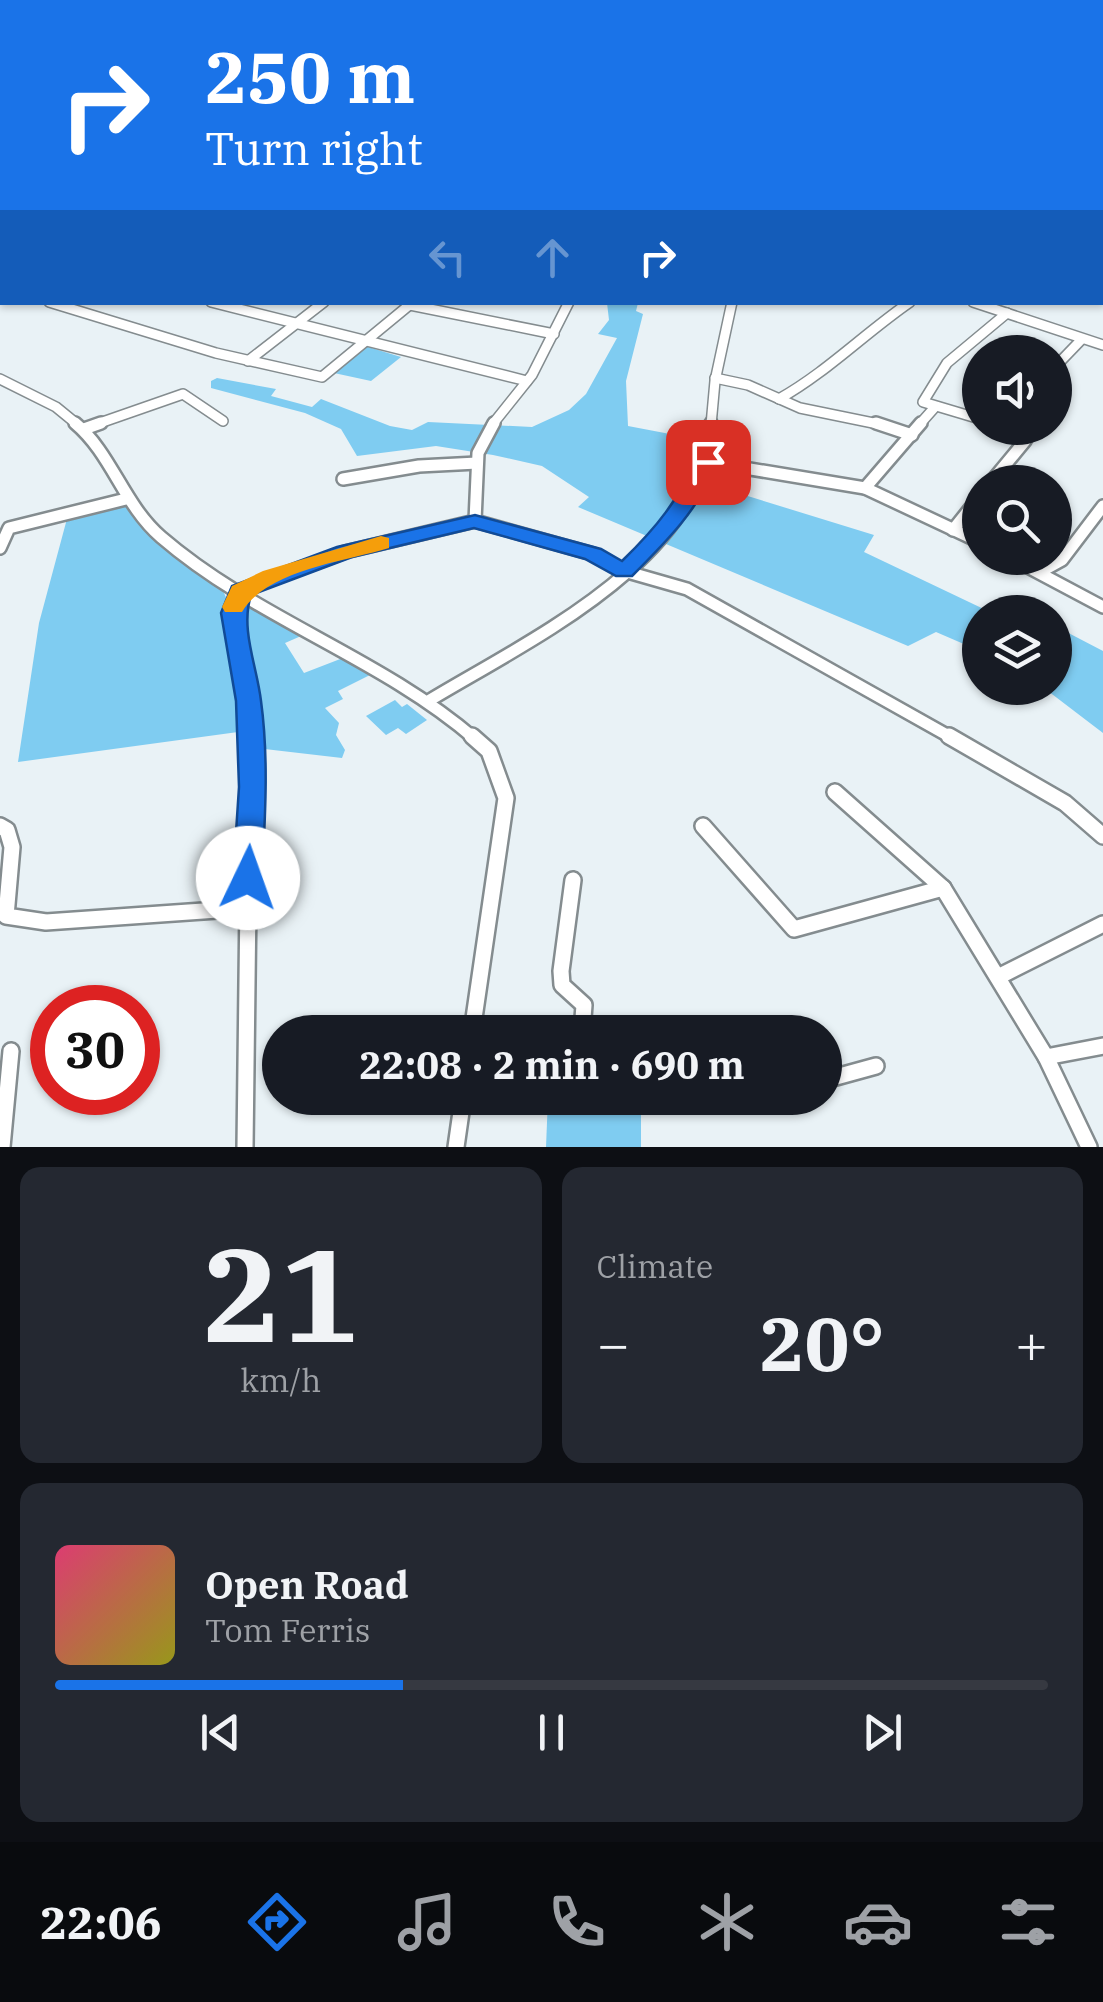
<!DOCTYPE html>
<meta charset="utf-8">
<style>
:root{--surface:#171b24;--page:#242831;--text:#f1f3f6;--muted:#9ea1a6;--line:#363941;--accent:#1a73e8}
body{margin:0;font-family:"IBM Plex Serif",serif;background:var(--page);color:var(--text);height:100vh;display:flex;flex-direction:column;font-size:38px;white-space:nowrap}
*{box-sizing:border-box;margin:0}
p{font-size:32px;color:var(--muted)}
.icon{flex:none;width:55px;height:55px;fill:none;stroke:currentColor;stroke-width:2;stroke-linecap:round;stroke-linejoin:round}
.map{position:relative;height:1147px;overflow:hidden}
.panel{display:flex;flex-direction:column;gap:20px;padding:20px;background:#0d0f14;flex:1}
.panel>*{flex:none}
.banner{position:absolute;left:0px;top:0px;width:1105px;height:305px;box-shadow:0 2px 8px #0004;background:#1a73e8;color:#fff;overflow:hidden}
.controls{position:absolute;left:962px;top:335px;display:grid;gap:20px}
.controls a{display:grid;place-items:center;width:110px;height:110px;border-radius:50%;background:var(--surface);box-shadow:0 2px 8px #0004;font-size:50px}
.speed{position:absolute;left:30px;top:985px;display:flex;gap:20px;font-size:50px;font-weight:700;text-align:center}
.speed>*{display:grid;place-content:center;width:130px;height:130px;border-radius:50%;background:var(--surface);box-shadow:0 2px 8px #0004;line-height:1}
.speed .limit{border:15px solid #d22;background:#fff;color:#111}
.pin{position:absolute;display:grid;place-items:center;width:85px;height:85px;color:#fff;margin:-42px;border-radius:20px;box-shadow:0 5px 15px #0006}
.me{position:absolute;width:110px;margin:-55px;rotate:3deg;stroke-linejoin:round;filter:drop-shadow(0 0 8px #0008)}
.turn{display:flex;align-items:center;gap:35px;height:210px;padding:0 40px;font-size:45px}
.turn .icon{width:130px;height:130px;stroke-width:2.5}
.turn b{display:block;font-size:70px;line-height:85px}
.lanes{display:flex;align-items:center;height:95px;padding:0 40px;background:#0003;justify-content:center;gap:50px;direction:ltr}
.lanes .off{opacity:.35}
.big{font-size:75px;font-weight:800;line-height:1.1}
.panel .widget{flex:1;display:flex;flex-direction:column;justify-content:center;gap:15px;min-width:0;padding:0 35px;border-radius:20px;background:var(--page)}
.panel .dial{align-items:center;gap:0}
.dial b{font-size:130px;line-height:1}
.song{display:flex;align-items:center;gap:30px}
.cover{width:120px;height:120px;border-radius:15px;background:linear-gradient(135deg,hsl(340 70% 55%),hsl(60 70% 35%))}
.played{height:10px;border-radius:5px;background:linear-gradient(90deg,var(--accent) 35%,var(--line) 35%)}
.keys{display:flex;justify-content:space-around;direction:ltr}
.heat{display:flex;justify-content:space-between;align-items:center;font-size:55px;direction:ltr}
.panel .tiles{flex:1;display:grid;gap:20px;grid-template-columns:1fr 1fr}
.widget:last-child{grid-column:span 2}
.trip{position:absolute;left:262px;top:1015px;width:580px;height:100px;border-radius:50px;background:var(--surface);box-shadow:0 2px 8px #0004;font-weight:800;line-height:100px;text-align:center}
.dock{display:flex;height:160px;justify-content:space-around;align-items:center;background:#090b0e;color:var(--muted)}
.dock .icon{width:70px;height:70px}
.dock .on{color:var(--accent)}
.dock b{font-size:45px;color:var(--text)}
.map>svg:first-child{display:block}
.green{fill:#7fccf1}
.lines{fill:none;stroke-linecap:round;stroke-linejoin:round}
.minor-far3-casing{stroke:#848c8f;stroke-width:9}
.minor-far2-casing{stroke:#848c8f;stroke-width:12}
.minor-far1-casing{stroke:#848c8f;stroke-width:16}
.minor-casing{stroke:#848c8f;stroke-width:20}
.tertiary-casing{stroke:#848c8f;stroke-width:5}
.minor-far3{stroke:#fff;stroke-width:6}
.minor-far2{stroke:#fff;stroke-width:9}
.minor-far1{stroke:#fff;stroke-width:11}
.minor{stroke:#fff;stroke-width:15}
.tertiary{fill:#fff;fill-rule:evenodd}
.route{fill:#1a73e8;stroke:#114b97;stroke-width:2.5}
.slow{fill:#f59e0b}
</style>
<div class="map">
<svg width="1103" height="1147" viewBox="0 0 1103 1147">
<rect width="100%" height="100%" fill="#e9f2f6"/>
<g class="green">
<path d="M607,303H638L636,311L643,314L626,381L628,426L691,438L694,467L715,486L874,535L864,552L990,612H980V651L936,632L908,646L578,507L589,497L542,466L493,455L436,446L357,456L341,429L305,413L211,388V381L217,378L276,389L271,396L312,407L321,399L390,426L412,430L428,422L532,427L569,410L586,394L617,338L598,334L609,320Z"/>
<path d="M365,346L401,357L371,381L334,373Z"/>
<path d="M123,504C151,534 195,557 219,585C240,610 238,699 238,732L18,762L39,623L68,515Z"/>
<path d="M245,600L308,633L285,643L304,673L348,656L376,672L338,691L343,699L325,708L339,723L336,735L345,750L342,758L256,748L238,609Z"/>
<path d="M1055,626L1103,651V733L1044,688H1055Z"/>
<path d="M395,700L402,707L407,704L427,720L406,734L398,728L386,735L366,716Z"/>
<path d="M548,1098H641V1147H546Z"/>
</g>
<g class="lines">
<g class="minor-far3-casing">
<g id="minor-far3">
<path d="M442,1L458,0"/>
<path d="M210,2L226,0"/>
</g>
</g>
<g class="minor-far2-casing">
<g id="minor-far2">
<path d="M49,302L216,353L322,377L413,302"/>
<path d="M211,302L527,381"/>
<path d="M973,302L1103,345"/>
<path d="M410,305L554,334"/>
<path d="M248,361L324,302"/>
<path d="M1055,367L1081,340"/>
<path d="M715,378L748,385L800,408L883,425"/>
<path d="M0,379L56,407L78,425"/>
<path d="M779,399C827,372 865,333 910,302"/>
<path d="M980,419L923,402L947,363L1007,313"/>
<path d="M94,425L183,394L223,421"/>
<path d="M492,425L532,375L569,302"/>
<path d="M711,425L715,381L732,302"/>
<path d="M919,425L935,407"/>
</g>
</g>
<g class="minor-far1-casing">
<g id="minor-far1">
<path d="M75,423C112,454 123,504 161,537C256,619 380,657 475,739"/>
<path d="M876,423L912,435"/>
<path d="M84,429L101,423"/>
<path d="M708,462L865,488L980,542"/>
<path d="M343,479L419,466L477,463"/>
<path d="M991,482L1025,441L1027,436L1015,428"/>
<path d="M865,488L921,423"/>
<path d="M475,521L478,453L494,423"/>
<path d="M953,530L980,496"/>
<path d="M0,548L9,528L126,499"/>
<path d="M1011,558L1103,607"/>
<path d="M1042,571L1062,560L1103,506"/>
<path d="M430,700C531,639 706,558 711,423"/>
<path d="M250,739L236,637L240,591L345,552L475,521L593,554L624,571L687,589L954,739"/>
</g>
</g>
<g class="minor-casing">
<g id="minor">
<path d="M949,736L1065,803L1103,836"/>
<path d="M835,792L943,888L1046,1057L1089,1147"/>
<path d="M0,826L7,830L12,847L6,916L46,922L246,908"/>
<path d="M703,826L794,929L943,888"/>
<path d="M573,880L561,971L562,985L584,1005L582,1032"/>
<path d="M998,977L1103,924"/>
<path d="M472,1032L506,798L489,751L472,736"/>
<path d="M1046,1057L1103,1046"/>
<path d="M825,1080L876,1066"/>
<path d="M744,1098H795"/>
<path d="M2,1147L11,1051"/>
<path d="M245,1147L250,736"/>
<path d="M456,1147L463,1098"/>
</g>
</g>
<g class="tertiary-casing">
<g id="tertiary">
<rect x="0" y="86" width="2" height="6"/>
<rect x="1102" y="164" width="1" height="6"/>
</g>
</g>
<use href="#minor-far3" class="minor-far3"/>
<use href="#minor-far2" class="minor-far2"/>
<use href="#minor-far1" class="minor-far1"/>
<use href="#minor" class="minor"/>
<use href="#tertiary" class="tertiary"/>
</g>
<path class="route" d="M708,456L718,462C699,509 667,541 632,576H616L585,559L474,528L352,557L251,595C240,629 257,666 261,701C269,759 265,819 262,878L258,886H238L233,878L239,787L236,701L221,613L232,586L337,547L475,515L601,549L622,561C662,522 673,504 700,458Z"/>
<path class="slow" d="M381,536L389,538V548C343,562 267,570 242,612H225L222,607L232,586L263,571Z"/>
</svg>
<div class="controls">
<a><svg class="icon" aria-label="sound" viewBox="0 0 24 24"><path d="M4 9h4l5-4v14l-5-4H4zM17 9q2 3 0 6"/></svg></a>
<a><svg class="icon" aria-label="search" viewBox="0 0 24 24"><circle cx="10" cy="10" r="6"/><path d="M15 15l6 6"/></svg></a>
<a><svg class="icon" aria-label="layers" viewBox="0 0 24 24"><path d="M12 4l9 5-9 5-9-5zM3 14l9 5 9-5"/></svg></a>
</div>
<div class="speed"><div class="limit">30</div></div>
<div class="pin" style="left:708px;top:462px;background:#d93025"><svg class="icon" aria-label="arrive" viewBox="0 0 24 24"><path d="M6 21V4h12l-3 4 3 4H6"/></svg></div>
<svg class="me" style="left:248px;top:878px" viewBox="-20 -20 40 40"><circle r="19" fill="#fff"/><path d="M0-13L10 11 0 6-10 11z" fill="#1a73e8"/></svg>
<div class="trip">22:08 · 2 min · 690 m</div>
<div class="banner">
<div class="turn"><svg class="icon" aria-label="right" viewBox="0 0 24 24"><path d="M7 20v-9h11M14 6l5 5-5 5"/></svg><div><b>250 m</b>Turn right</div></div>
<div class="lanes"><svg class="icon off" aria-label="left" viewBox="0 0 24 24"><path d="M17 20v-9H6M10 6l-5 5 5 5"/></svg><svg class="icon off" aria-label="ahead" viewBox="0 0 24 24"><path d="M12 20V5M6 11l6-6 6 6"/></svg><svg class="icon" aria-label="right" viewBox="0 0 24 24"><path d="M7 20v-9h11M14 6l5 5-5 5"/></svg></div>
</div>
</div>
<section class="panel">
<div class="tiles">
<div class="widget dial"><b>21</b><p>km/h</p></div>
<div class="widget"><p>Climate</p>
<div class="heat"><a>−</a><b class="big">20°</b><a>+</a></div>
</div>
<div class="widget">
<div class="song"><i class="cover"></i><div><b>Open Road</b><p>Tom Ferris</p></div></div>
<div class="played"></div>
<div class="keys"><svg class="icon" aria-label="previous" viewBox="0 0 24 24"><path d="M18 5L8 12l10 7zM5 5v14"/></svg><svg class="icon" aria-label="pause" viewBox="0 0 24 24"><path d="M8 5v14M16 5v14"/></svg><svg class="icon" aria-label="next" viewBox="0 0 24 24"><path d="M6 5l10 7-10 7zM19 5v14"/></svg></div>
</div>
</div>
</section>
<nav class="dock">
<b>22:06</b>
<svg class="icon on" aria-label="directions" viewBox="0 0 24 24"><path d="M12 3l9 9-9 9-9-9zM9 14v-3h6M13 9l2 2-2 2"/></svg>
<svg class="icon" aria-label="music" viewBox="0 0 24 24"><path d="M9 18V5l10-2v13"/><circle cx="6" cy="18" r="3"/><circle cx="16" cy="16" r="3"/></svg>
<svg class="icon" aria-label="phone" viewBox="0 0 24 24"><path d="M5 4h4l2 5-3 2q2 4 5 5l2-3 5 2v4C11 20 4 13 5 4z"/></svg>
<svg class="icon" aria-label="climate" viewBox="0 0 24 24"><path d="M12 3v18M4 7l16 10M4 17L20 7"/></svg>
<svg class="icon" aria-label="car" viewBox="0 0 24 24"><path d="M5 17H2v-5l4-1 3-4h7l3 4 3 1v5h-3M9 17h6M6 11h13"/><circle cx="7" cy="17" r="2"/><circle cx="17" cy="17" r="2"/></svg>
<svg class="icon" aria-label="filters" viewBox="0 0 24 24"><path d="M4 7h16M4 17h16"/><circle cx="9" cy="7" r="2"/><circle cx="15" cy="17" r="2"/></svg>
</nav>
